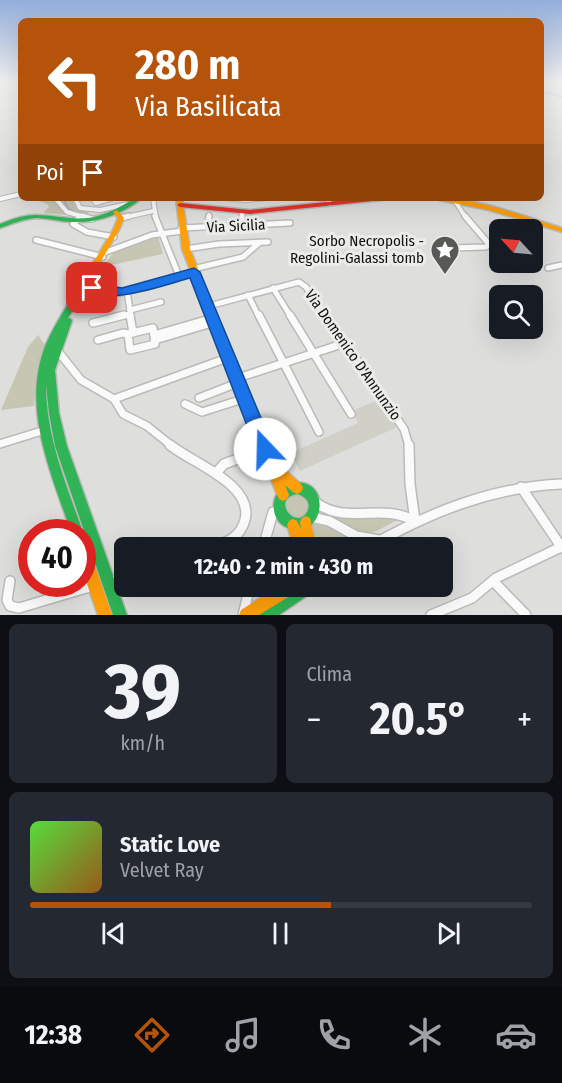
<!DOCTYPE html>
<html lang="it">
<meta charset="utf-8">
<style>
:root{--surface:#171b24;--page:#242831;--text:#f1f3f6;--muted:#9ea1a6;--line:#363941;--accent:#b45309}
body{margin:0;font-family:"Fira Sans Condensed",sans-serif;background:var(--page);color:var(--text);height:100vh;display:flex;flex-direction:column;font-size:22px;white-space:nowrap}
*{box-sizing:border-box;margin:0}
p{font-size:20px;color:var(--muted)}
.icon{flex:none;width:33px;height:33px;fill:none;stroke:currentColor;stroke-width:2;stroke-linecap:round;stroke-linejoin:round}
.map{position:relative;height:615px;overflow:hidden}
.details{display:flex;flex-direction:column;gap:9px;padding:9px;background:#0d0f14;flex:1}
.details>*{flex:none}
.guide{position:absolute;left:18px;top:18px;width:526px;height:183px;border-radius:9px;box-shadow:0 6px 24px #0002;background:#b45309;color:#fff;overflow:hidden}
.needle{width:39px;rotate:296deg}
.controls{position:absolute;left:489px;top:219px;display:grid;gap:12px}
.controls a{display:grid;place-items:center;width:54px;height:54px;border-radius:9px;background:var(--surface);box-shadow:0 6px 24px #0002;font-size:30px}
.speed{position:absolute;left:18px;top:519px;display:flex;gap:12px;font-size:30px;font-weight:700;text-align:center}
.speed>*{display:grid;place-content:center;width:78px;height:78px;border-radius:50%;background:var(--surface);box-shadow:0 6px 24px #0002;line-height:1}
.speed .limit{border:9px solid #d22;background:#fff;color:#111}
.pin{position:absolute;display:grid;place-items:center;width:51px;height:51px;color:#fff;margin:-26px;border-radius:12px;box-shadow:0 3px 9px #0006}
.me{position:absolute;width:66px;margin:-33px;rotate:339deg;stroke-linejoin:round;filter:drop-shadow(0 0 4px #0008)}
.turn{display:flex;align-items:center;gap:21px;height:126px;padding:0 18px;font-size:27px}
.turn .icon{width:78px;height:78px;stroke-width:2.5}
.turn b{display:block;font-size:42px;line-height:51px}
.then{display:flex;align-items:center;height:57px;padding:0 18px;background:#0003;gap:12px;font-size:22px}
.big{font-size:45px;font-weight:700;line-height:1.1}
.details .tile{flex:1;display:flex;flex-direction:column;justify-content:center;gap:9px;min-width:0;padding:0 21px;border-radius:9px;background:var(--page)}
.details .dial{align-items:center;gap:0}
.dial b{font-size:78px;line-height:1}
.song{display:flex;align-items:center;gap:18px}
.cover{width:72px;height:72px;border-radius:9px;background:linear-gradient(135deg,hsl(110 70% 55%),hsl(30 70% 35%))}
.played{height:6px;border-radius:3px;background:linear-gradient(90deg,var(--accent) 60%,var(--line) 60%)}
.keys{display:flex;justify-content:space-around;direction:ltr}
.heat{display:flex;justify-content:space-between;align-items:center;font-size:33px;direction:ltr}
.details .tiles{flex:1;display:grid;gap:9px;grid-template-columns:1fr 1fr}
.tile:last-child{grid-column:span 2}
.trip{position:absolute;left:114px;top:537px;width:339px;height:60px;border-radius:9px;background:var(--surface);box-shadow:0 6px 24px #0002;font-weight:700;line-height:60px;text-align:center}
.tabs{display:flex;height:96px;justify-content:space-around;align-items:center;background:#090b0e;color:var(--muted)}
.tabs .icon{width:42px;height:42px}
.tabs .on{color:var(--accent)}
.tabs b{font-size:27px;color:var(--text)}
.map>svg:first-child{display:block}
.built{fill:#d0d0c8}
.green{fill:#c7c6b2}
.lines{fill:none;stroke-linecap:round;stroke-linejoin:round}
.stream{stroke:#b5a5c4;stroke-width:1.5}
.street-far3-casing{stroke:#babab8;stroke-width:6}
.street-far2-casing{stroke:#babab8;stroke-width:8}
.street-far1-casing{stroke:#babab8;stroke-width:10}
.street-casing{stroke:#babab8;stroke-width:12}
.fast-casing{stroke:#babab8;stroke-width:3}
.slow-casing{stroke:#babab8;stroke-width:3}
.jam-casing{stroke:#babab8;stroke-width:3}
.street-far3{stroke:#fafafa;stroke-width:4}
.street-far2{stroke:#fafafa;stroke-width:5}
.street-far1{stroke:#fafafa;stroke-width:7}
.street{stroke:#fafafa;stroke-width:9}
.fast{fill:#30b455;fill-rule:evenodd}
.slow{fill:#ff9f0a;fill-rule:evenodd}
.jam{fill:#e5322d;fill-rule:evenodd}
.route{fill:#1a73e8;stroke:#114b97;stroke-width:1.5}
.labels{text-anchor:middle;stroke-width:6;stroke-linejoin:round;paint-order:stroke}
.street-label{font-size:15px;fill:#10100e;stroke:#ecece8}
.poi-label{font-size:15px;fill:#10100e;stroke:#ecece8;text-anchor:end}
</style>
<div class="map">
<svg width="562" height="615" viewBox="0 0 562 615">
<rect width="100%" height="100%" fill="#dededc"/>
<path class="built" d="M378,400L397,427L300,471L291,453L358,423L352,411Z"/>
<g class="green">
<path d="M42,198H72L78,206L90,210L88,214L92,217L43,213L49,207L47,204L39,201Z"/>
<path d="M158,237L163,254L116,264H105L113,253Z"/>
<path d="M38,335L45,345L38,366L34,406L1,410L28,347Z"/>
<circle cx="297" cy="506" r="13"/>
<path d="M394,515L397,520C363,538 369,539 335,519L336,517Z"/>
<path d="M316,521C333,524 345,538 363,542L353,547H314L312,523Z"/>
</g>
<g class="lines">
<g class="stream">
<path d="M542,91L562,97"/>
<path d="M63,198L68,208L75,212"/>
</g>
<g class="street-far3-casing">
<g id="street-far3">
<path d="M55,198L67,212L88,218"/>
<path d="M75,198L80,208L100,210L128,204"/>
<path d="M92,198L96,203L113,198"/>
<path d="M153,198L156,218"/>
<path d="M225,198L245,200L269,198"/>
<path d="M328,198L330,204"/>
<path d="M0,199L21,194"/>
<path d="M455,201L466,218"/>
<path d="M122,218L153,211"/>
<path d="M209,218V215"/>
<path d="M242,218V212"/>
</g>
</g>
<g class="street-far2-casing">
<g id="street-far2">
<path d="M82,216L92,219"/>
<path d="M155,216L179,276"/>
<path d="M121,218L129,216"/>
<path d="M78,219L73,224L87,232L114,237"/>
<path d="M241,226L242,216"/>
<path d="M207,227L209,216"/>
<path d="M181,228L290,223"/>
<path d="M36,240L103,257"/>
<path d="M451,248L486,247L489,244L465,216"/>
<path d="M186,249L219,244L268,242"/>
<path d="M106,252L152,235L182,231"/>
<path d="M548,268L562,265"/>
<path d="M193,269L243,257L259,243"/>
<path d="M86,286L120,293L194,272"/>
<path d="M273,288L291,317"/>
<path d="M127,291L131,317"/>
<path d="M248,295L259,317"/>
<path d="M209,306L299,282L306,287L327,317"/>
<path d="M130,310L161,302"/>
<path d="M118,317L130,314"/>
</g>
</g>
<g class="street-far1-casing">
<g id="street-far1">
<path d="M130,315L133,333"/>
<path d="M259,315L319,432"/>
<path d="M290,315L351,414"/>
<path d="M326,315L404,429L409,446"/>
<path d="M93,323L124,315"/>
<path d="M153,328L155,344L130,350L128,334Z"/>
<path d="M154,335L213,318"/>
<path d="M98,340L123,333L128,334"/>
<path d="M155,340L215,322"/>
<path d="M57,350L81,380L114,399L230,357"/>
<path d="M238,378L345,343"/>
<path d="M199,398L240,382"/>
<path d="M114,399L123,414L147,426L172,446"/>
<path d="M185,404L202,412L246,398"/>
<path d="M0,444L45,430"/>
</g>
</g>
<g class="street-casing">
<g id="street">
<path d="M170,445C192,463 254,484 245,520C240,538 227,542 211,548"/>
<path d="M409,445L410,484L415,521"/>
<path d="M216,473L224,464L265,449"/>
<path d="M521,487L562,548"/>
<path d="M315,502C347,526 380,502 415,521"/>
<path d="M311,517L329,521L356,536L379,540"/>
<path d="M263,548L273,512"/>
<path d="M367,548C428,513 491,487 562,484"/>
<path d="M10,581L7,600L10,606L19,608L93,586"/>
<path d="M493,581L526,615"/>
<path d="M109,582L124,577"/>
<path d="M243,615L250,586"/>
<path d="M431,615L472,598L496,578L561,547"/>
</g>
</g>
<g class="fast-casing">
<g id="fast">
<path d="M135,198H142C123,214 98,223 73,222C61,222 48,218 36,218C23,219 12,224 0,228V224C12,219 23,215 36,215C53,215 70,220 88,218C105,216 120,207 135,198Z"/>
<path d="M75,296L79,299L68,318L71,319L72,321L55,370L59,413L67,446L127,615H113L55,446L49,413L46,385C46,436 66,484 83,532L82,534V532H71C52,475 22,410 44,349C51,331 62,314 72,297Z"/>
<path d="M292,483C336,476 323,548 284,526C272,519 270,500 280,490C283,486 287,485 292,483ZM297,494C305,496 312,503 307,512C296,531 270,499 297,494Z"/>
<path d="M296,586H316L314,591L279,615H259L261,610Z"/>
</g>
</g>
<g class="slow-casing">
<g id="slow">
<path d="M176,198H182L190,249L275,461L301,484L303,488L301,492L297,494L293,492L285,485L289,495L287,499L283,501L279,499L277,495L182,249Z"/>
<path d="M436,198C479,198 522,216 562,228V232L489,210L439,200Z"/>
<path d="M116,210L118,211L124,218L119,230L78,301H72L71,299L113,230L118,218L113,212Z"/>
<path d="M306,516L310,518L316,548H294L287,525L289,521L293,519L297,521L301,529L300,522L302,518Z"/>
<path d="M82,543L87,544L89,549L112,615H98L82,570Z"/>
<path d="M279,586H300L298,591L259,615H239L241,610Z"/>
</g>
</g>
<g class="jam-casing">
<path id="jam" d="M365,198H385L382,200L250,214L180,207L177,205L180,203L250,210Z"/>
</g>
<use href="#street-far3" class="street-far3"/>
<use href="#street-far2" class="street-far2"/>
<use href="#street-far1" class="street-far1"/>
<use href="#street" class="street"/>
<use href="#fast" class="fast"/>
<use href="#slow" class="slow"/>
<use href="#jam" class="jam"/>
</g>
<linearGradient id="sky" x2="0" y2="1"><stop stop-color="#93aeda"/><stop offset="0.49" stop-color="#f0f0ef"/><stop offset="1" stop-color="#f0f0ef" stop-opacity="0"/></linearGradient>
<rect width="562" height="169" fill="url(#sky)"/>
<path class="route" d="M194,268L200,272L274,449L272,455L265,458L259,455L256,449L190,278C167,284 103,308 85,288L92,283L122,288Z"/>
<defs>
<g id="sight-pin" transform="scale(1.5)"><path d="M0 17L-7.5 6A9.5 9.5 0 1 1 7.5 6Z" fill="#585856" stroke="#ecece8"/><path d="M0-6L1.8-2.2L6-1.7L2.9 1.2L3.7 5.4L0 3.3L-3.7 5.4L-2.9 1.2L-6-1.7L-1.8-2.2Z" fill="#fff"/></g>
</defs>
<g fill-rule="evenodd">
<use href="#sight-pin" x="445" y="250"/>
</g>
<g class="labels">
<g class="street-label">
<text transform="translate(236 226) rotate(-3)" y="5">Via Sicilia</text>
<text transform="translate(353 355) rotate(55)" y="5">Via Domenico D'Annunzio</text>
</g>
<g class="poi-label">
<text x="424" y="246">Sorbo Necropolis -<tspan x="424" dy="17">Regolini-Galassi tomb</tspan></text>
</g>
</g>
</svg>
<div class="controls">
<a><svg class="needle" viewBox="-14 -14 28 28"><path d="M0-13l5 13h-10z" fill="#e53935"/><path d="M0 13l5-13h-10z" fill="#9ea1a6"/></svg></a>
<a><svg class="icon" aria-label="search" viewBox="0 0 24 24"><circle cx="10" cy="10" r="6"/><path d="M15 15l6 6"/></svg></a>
</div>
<div class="speed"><div class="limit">40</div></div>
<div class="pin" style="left:92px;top:288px;background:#d93025"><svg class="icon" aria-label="arrive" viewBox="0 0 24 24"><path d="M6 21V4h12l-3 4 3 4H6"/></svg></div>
<svg class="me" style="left:265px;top:449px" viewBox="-20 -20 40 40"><circle r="19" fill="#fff"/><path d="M0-13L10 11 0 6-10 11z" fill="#1a73e8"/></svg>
<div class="trip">12:40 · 2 min · 430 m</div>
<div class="guide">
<div class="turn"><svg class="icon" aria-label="left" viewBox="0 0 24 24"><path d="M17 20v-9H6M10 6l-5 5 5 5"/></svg><div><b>280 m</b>Via Basilicata</div></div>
<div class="then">Poi<svg class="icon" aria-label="arrive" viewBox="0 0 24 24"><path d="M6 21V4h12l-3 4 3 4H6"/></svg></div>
</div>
</div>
<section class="details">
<div class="tiles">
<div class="tile dial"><b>39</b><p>km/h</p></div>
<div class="tile"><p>Clima</p>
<div class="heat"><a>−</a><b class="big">20.5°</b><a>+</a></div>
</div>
<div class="tile">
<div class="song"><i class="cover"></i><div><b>Static Love</b><p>Velvet Ray</p></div></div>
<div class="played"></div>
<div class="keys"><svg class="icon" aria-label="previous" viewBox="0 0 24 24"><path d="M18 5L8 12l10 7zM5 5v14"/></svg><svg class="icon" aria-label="pause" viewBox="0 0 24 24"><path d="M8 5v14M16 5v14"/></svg><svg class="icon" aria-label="next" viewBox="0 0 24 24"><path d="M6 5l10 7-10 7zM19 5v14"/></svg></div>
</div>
</div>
</section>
<nav class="tabs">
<b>12:38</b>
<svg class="icon on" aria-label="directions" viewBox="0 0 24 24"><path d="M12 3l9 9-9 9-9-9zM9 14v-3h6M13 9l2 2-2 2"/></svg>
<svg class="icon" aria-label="music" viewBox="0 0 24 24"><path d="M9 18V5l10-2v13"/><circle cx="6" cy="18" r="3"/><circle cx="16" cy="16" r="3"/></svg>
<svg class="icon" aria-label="phone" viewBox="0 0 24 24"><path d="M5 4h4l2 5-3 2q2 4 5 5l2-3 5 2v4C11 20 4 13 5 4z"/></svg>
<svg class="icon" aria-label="climate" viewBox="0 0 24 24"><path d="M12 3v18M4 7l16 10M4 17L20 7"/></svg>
<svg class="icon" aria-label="car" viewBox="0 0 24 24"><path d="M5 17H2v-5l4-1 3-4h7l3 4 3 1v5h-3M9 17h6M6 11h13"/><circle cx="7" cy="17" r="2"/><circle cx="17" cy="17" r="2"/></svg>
</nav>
